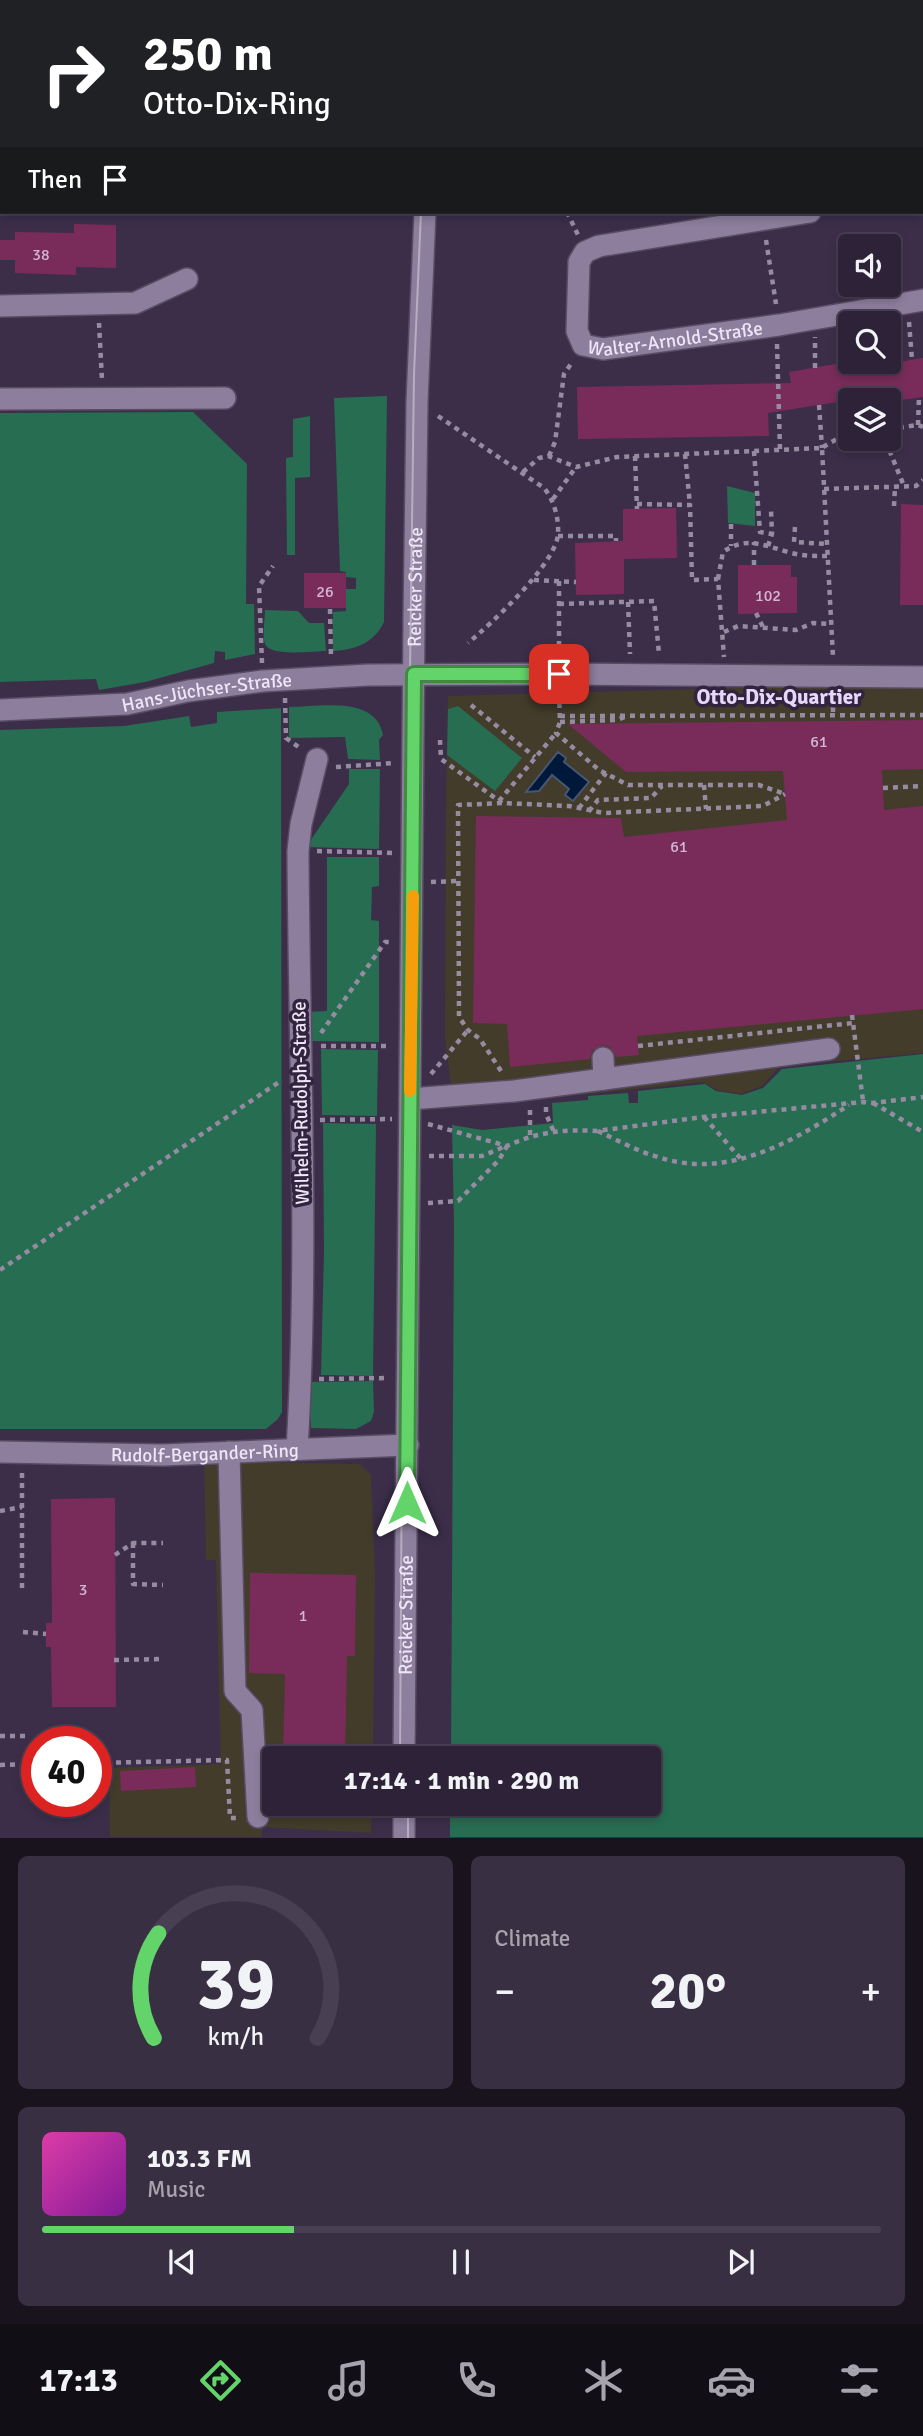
<!DOCTYPE html>
<meta charset="utf-8">
<style>
:root{--surface:#2d2237;--page:#392f42;--text:#f1f3f6;--muted:#a7a4ad;--line:#483f52;--accent:#62d469}
body{margin:0;font-family:Signika,sans-serif;background:var(--page);color:var(--text);height:100vh;display:flex;flex-direction:column;font-size:26px;white-space:nowrap}
*{box-sizing:border-box;margin:0}
p{font-size:23px;color:var(--muted)}
.icon{flex:none;width:38px;height:38px;fill:none;stroke:currentColor;stroke-width:2;stroke-linecap:round;stroke-linejoin:round}
.map{position:relative;height:1838px;overflow:hidden}
.drawer{display:flex;flex-direction:column;gap:18px;padding:18px;background:#19131e;flex:1}
.drawer>*{flex:none}
.guide{position:absolute;left:0px;top:0px;width:924px;height:214px;box-shadow:0 4px 10px #0003,0 0 0 2px var(--line);background:#202124;color:#fff;overflow:hidden}
.fabs{position:absolute;left:838px;top:234px;display:grid;gap:14px}
.fabs a{display:grid;place-items:center;width:63px;height:63px;border-radius:7px;background:var(--surface);box-shadow:0 4px 10px #0003,0 0 0 2px var(--line);font-size:35px}
.speed{position:absolute;left:21px;top:1726px;display:flex;gap:14px;font-size:35px;font-weight:700;text-align:center}
.speed>*{display:grid;place-content:center;width:91px;height:91px;border-radius:50%;background:var(--surface);box-shadow:0 4px 10px #0003,0 0 0 2px var(--line);line-height:1}
.speed .limit{border:10px solid #d22;background:#fff;color:#111}
.pin{position:absolute;display:grid;place-items:center;width:60px;height:60px;color:#fff;margin:-30px;border-radius:14px;box-shadow:0 4px 10px #0006}
.me{position:absolute;width:77px;margin:-38px;rotate:0deg;stroke-linejoin:round;filter:drop-shadow(0 0 5px #0008)}
.turn{display:flex;align-items:center;gap:24px;height:147px;padding:0 28px;font-size:32px}
.turn .icon{width:91px;height:91px;stroke-width:2.5}
.turn b{display:block;font-size:49px;line-height:60px}
.then{display:flex;align-items:center;height:66px;padding:0 28px;background:#0003;gap:14px;font-size:26px}
.big{font-size:52px;font-weight:700;line-height:1.1}
.drawer .card{flex:1;display:flex;flex-direction:column;justify-content:center;gap:10px;min-width:0;padding:0 24px;border-radius:10px;background:var(--page)}
.drawer .dial{align-items:center;gap:0}
.dial svg{height:182px;overflow:visible;fill:none;stroke:var(--line);stroke-width:7;stroke-linecap:round;text-anchor:middle}
.dial text{fill:var(--text);stroke:none}
.song{display:flex;align-items:center;gap:21px}
.cover{width:84px;height:84px;border-radius:10px;background:linear-gradient(135deg,hsl(320 70% 55%),hsl(290 70% 35%))}
.played{height:7px;border-radius:4px;background:linear-gradient(90deg,var(--accent) 30%,var(--line) 30%)}
.keys{display:flex;justify-content:space-around;direction:ltr}
.heat{display:flex;justify-content:space-between;align-items:center;font-size:38px;direction:ltr}
.drawer .tiles{flex:1;display:grid;gap:18px;grid-template-columns:1fr 1fr}
.card:last-child{grid-column:span 2}
.trip{position:absolute;left:262px;top:1746px;width:399px;height:70px;border-radius:7px;background:var(--surface);box-shadow:0 4px 10px #0003,0 0 0 2px var(--line);font-weight:700;line-height:70px;text-align:center}
.dock{display:flex;height:112px;justify-content:space-around;align-items:center;background:#120e16;color:var(--muted)}
.dock .icon{width:49px;height:49px}
.dock .current{color:var(--accent)}
.dock b{font-size:32px;color:var(--text)}
.map>svg:first-child{display:block}
.commercial{fill:#433c2b}
.green{fill:#266d52}
.water{fill:#001839;stroke:#475672;stroke-width:2}
.lines{fill:none;stroke-linecap:round;stroke-linejoin:round}
.stream{stroke:#475672;stroke-width:7}
.building{fill:#792c59}
.minor-casing{stroke:#584c63;stroke-width:24}
.path{stroke:#978ba2;stroke-width:4.5;stroke-dasharray:5 5;stroke-linecap:butt}
.minor{stroke:#8d7e9d;stroke-width:21}
.tram{stroke:#b7adc1;stroke-width:2}
.route-casing{stroke:#408a44;stroke-width:18}
.route{stroke:#62d469;stroke-width:12}
.slow{stroke:#f59e0b;stroke-width:12}
.labels{text-anchor:middle;stroke-width:7;stroke-linejoin:round;paint-order:stroke}
.number-label{font-size:16px;fill:#d1b7d0}
.street-label{font-size:19px;fill:#eee5f7;stroke:#32243f}
.neighbourhood-label{font-size:21px;font-weight:bold;fill:#e8d7fa;stroke:#32243f}
</style>
<div class="map">
<svg width="923" height="1838" viewBox="0 0 923 1838">
<rect width="100%" height="100%" fill="#3c2e49"/>
<g class="commercial">
<path d="M923,683V1053L780,1066L762,1086L741,1094L717,1090L703,1082L454,1108L445,1039L446,795L448,696Z"/>
<path d="M204,1461L360,1464L371,1475L375,1576L373,1759H275V1804H372L371,1833L262,1827V1837H110L109,1768L220,1764L221,1770L216,1560H206Z"/>
</g>
<g class="green">
<path d="M0,0H316V2H2V139L0,140Z"/>
<path d="M387,396L384,622C374,643 355,650 333,651V612L346,611V589H356V578L346,577V572L340,571L334,398Z"/>
<path d="M193,412L247,464L246,604H254L255,654L225,660V652L215,651L214,663L145,682L99,690L96,679L0,682V413Z"/>
<path d="M310,416V477L295,478V555H287L286,458L293,457V419Z"/>
<path d="M727,486L755,493V526L728,523Z"/>
<path d="M265,610L298,611L309,623H324L326,651C313,651 270,657 265,644C262,636 265,619 265,610Z"/>
<path d="M458,706L522,758L495,791L447,755L448,709Z"/>
<path d="M289,707C319,707 376,695 383,735L379,740L380,760L348,759L345,737L289,738Z"/>
<path d="M281,708L282,1412L278,1419L266,1429H0V730L124,726L189,716L191,727L217,723V712Z"/>
<path d="M349,769H380L379,849L306,847L349,784Z"/>
<path d="M327,857H379V886L372,887L371,920L379,921V1042L309,1041V1012L327,1011Z"/>
<path d="M321,1049L378,1050L377,1116L322,1115Z"/>
<path d="M923,1054V1837H450V1804H649V1759H451L454,1226L452,1125L482,1130L553,1123L552,1103L588,1100V1096L628,1093L629,1103H638V1091L705,1084L716,1091L742,1095L763,1088L782,1069Z"/>
<path d="M323,1123L376,1124L373,1376L321,1375L324,1250Z"/>
<path d="M373,1381L374,1412L371,1421L356,1429L311,1428L308,1382Z"/>
</g>
<path class="water" d="M558,752L566,758L564,762L589,782L573,801L565,795L569,789L552,775L539,791L526,792Z"/>
<g class="lines">
<g class="stream">
<path d="M922,150H923"/>
<path d="M0,160H2"/>
</g>
</g>
<g class="building">
<path d="M74,224L116,225V268L76,267V275L15,273V260H0V240H15V232L74,233Z"/>
<path d="M923,358V397L895,401L894,393L768,413L769,436L578,439L577,387L791,383L789,372L847,362H898Z"/>
<path d="M901,504L923,505V605H900Z"/>
<path d="M676,508L677,558L624,559V594L576,595L575,543L623,541V509Z"/>
<path d="M738,565H791V577H797V613L738,614Z"/>
<rect x="304" y="573" width="42" height="35"/>
<path d="M923,720V769L882,770L884,810L923,806V1009L637,1036L639,1055L616,1057L610,1047L602,1045L592,1051L590,1059L510,1067L507,1024L473,1023L476,816L621,818L624,837L787,820L783,771L626,772L568,724Z"/>
<path d="M115,1498L116,1707H52L51,1647H46V1623H52L51,1499Z"/>
<path d="M250,1573L356,1575L355,1656H347L345,1759H283L285,1674L249,1673Z"/>
<path d="M195,1767L196,1787L121,1791L120,1771Z"/>
</g>
<g class="lines">
<g class="minor-casing">
<g id="minor">
<path d="M333,0V2"/>
<path d="M433,2V0"/>
<path d="M922,193H923"/>
<path id="s1" d="M810,212L599,246L585,252L579,262L577,331L583,345L603,349L779,325L923,300"/>
<path d="M0,306L135,303L187,279"/>
<path d="M0,399L225,398"/>
<path id="s2" d="M0,710L127,704L188,691L263,681L368,675L559,674L923,677"/>
<path d="M603,1058L604,1079"/>
<path d="M410,1099L514,1091L829,1049"/>
<path d="M297,1449C309,1250 299,1050 298,851L301,824L317,759"/>
<path id="s3" d="M0,1452L163,1455L408,1445"/>
<path d="M229,1452L235,1691L252,1710L258,1817"/>
<path id="s4" d="M404,1759L414,622L417,402L425,212"/>
<path d="M404,1838V1804"/>
</g>
</g>
<g class="path">
<path d="M514,2L515,0"/>
<path d="M683,2V0"/>
<path d="M743,2V0"/>
<path d="M782,2V0"/>
<path d="M922,70L923,69"/>
<path d="M922,107H923"/>
<path d="M0,116H2"/>
<path d="M922,164H923"/>
<path d="M567,212L578,235"/>
<path d="M766,240L776,304"/>
<path d="M909,322L912,360"/>
<path d="M99,323L102,380"/>
<path d="M777,344L780,450"/>
<path d="M815,368V337"/>
<path d="M867,397V401"/>
<path d="M819,405L822,448"/>
<path d="M438,416L544,488C554,500 559,518 558,534C556,564 491,624 468,643"/>
<path d="M918,425L919,398"/>
<path d="M889,429L918,425L923,427"/>
<path d="M873,439L890,452L904,486"/>
<path d="M823,447L837,439L850,437"/>
<path d="M754,451L760,532L772,534"/>
<path d="M685,454L690,505"/>
<path d="M549,456L555,442L564,374L573,361"/>
<path d="M635,456L637,509"/>
<path d="M523,472L539,458L548,456L576,467L617,457L822,448L833,657"/>
<path d="M824,489L916,486L923,480"/>
<path d="M553,499L576,467"/>
<path d="M637,504L690,505L692,580L718,579L724,657"/>
<path d="M894,506L895,487"/>
<path d="M731,524V546"/>
<path d="M795,527L794,542L827,544"/>
<path d="M558,536H616V541"/>
<path d="M768,546L772,534L771,509"/>
<path d="M754,565V542"/>
<path d="M718,579L723,552C745,536 763,545 788,552C801,556 814,556 827,556"/>
<path d="M534,580L576,582"/>
<path d="M559,581V653"/>
<path d="M628,602L630,654"/>
<path d="M559,604L654,601L659,654"/>
<path d="M330,609L331,657"/>
<path d="M756,613L763,627"/>
<path d="M724,632L738,626L796,630L813,623L831,624"/>
<path d="M262,663L259,586L273,566"/>
<path d="M559,693L560,722L556,733L599,770L628,785H759L785,794"/>
<path d="M833,697V716"/>
<path d="M285,698L286,738L300,748"/>
<path d="M471,705L535,757"/>
<path d="M560,716L923,715"/>
<path d="M560,722L617,720L625,717"/>
<path d="M440,740L441,759L502,803"/>
<path d="M336,767L394,763"/>
<path d="M704,785L706,809"/>
<path d="M883,788L923,786"/>
<path d="M499,801L556,733"/>
<path d="M579,808L606,773"/>
<path d="M589,811L598,800L651,798L662,786"/>
<path d="M317,851L392,853"/>
<path d="M431,882L458,881"/>
<path d="M852,1015L863,1101"/>
<path d="M321,1033L385,942H391"/>
<path d="M321,1046H389"/>
<path d="M638,1046L853,1023"/>
<path d="M501,1071L480,1039L468,1030L459,1017L458,805L503,803L569,806L604,813L763,806L785,794"/>
<path d="M431,1074L468,1030"/>
<path d="M873,1103L923,1132"/>
<path d="M546,1107V1114L554,1132"/>
<path d="M704,1117L742,1160"/>
<path d="M320,1120L392,1119"/>
<path d="M428,1124L507,1146C537,1132 564,1129 597,1131L703,1117L863,1102L873,1103L923,1097"/>
<path d="M598,1131C617,1140 637,1151 658,1157C728,1180 792,1142 849,1105"/>
<path d="M530,1135V1108"/>
<path d="M429,1156H482L506,1146"/>
<path d="M428,1203L458,1201L499,1160L507,1146"/>
<path d="M0,1270L282,1080"/>
<path d="M319,1379L388,1378"/>
<path d="M0,1511L22,1507"/>
<path d="M133,1543V1584L163,1585"/>
<path d="M115,1555L133,1543H163"/>
<path d="M22,1588V1471"/>
<path d="M23,1632L46,1634"/>
<path d="M114,1660L163,1659"/>
<path d="M0,1736H27"/>
<path d="M96,1763L227,1760L230,1818H240"/>
<path d="M0,1765L37,1764"/>
</g>
<use href="#minor" class="minor"/>
<g class="tram">
<path d="M439,2V0"/>
<path d="M400,1759L404,1118L414,374L421,212"/>
<path d="M408,1838V1804"/>
</g>
</g>
<g class="lines">
<g class="route-casing">
<path id="route" d="M407,1503L414,674H559"/>
</g>
<use href="#route" class="route"/>
<path class="slow" d="M410,1091L413,896"/>
</g>
<g class="labels">
<g class="number-label">
<text x="41" y="260">38</text>
<text x="325" y="597">26</text>
<text x="768" y="601">102</text>
<text x="819" y="747">61</text>
<text x="679" y="852">61</text>
<text x="83" y="1595">3</text>
<text x="303" y="1621">1</text>
</g>
<g class="street-label">
<text dy="7" stroke="none"><textPath href="#s1" startOffset="418">Walter-Arnold-Straße</textPath></text>
<text dy="7" stroke="none"><textPath href="#s4" startOffset="1172">Reicker Straße</textPath></text>
<text dy="7" stroke="none"><textPath href="#s2" startOffset="208">Hans-Jüchser-Straße</textPath></text>
<text transform="translate(300 1103) rotate(-91)" y="7">Wilhelm-Rudolph-Straße</text>
<text dy="7" stroke="none"><textPath href="#s3" startOffset="205">Rudolf-Bergander-Ring</textPath></text>
<text dy="7" stroke="none"><textPath href="#s4" startOffset="144">Reicker Straße</textPath></text>
</g>
<g class="neighbourhood-label">
<text x="779" y="704">Otto-Dix-Quartier</text>
</g>
</g>
</svg>
<div class="fabs">
<a><svg class="icon" aria-label="sound" viewBox="0 0 24 24"><path d="M4 9h4l5-4v14l-5-4H4zM17 9q2 3 0 6"/></svg></a>
<a><svg class="icon" aria-label="search" viewBox="0 0 24 24"><circle cx="10" cy="10" r="6"/><path d="M15 15l6 6"/></svg></a>
<a><svg class="icon" aria-label="layers" viewBox="0 0 24 24"><path d="M12 4l9 5-9 5-9-5zM3 14l9 5 9-5"/></svg></a>
</div>
<div class="speed"><div class="limit">40</div></div>
<div class="pin" style="left:559px;top:674px;background:#d93025"><svg class="icon" aria-label="arrive" viewBox="0 0 24 24"><path d="M6 21V4h12l-3 4 3 4H6"/></svg></div>
<svg class="me" style="left:407px;top:1503px" viewBox="-20 -20 40 40"><path d="M0-17L14 15 0 8-14 15z" fill="#62d469" stroke="#fff" stroke-width="4"/></svg>
<div class="trip">17:14 · 1 min · 290 m</div>
<div class="guide">
<div class="turn"><svg class="icon" aria-label="right" viewBox="0 0 24 24"><path d="M7 20v-9h11M14 6l5 5-5 5"/></svg><div><b>250 m</b>Otto-Dix-Ring</div></div>
<div class="then">Then<svg class="icon" aria-label="arrive" viewBox="0 0 24 24"><path d="M6 21V4h12l-3 4 3 4H6"/></svg></div>
</div>
</div>
<section class="drawer">
<div class="tiles">
<div class="card dial"><svg viewBox="0 0 100 80">
<path d="M14 69A42 42 0 1 1 86 69"/>
<path d="M14 69A42 42 0 0 1 16 23" stroke="#62d469"/>
<text x="50" y="56" font-size="32" font-weight="700">39</text>
<text x="50" y="72" font-size="11">km/h</text>
</svg></div>
<div class="card"><p>Climate</p>
<div class="heat"><a>−</a><b class="big">20°</b><a>+</a></div>
</div>
<div class="card">
<div class="song"><i class="cover"></i><div><b>103.3 FM</b><p>Music</p></div></div>
<div class="played"></div>
<div class="keys"><svg class="icon" aria-label="previous" viewBox="0 0 24 24"><path d="M18 5L8 12l10 7zM5 5v14"/></svg><svg class="icon" aria-label="pause" viewBox="0 0 24 24"><path d="M8 5v14M16 5v14"/></svg><svg class="icon" aria-label="next" viewBox="0 0 24 24"><path d="M6 5l10 7-10 7zM19 5v14"/></svg></div>
</div>
</div>
</section>
<nav class="dock">
<b>17:13</b>
<svg class="icon current" aria-label="directions" viewBox="0 0 24 24"><path d="M12 3l9 9-9 9-9-9zM9 14v-3h6M13 9l2 2-2 2"/></svg>
<svg class="icon" aria-label="music" viewBox="0 0 24 24"><path d="M9 18V5l10-2v13"/><circle cx="6" cy="18" r="3"/><circle cx="16" cy="16" r="3"/></svg>
<svg class="icon" aria-label="phone" viewBox="0 0 24 24"><path d="M5 4h4l2 5-3 2q2 4 5 5l2-3 5 2v4C11 20 4 13 5 4z"/></svg>
<svg class="icon" aria-label="climate" viewBox="0 0 24 24"><path d="M12 3v18M4 7l16 10M4 17L20 7"/></svg>
<svg class="icon" aria-label="car" viewBox="0 0 24 24"><path d="M5 17H2v-5l4-1 3-4h7l3 4 3 1v5h-3M9 17h6M6 11h13"/><circle cx="7" cy="17" r="2"/><circle cx="17" cy="17" r="2"/></svg>
<svg class="icon" aria-label="filters" viewBox="0 0 24 24"><path d="M4 7h16M4 17h16"/><circle cx="9" cy="7" r="2"/><circle cx="15" cy="17" r="2"/></svg>
</nav>
